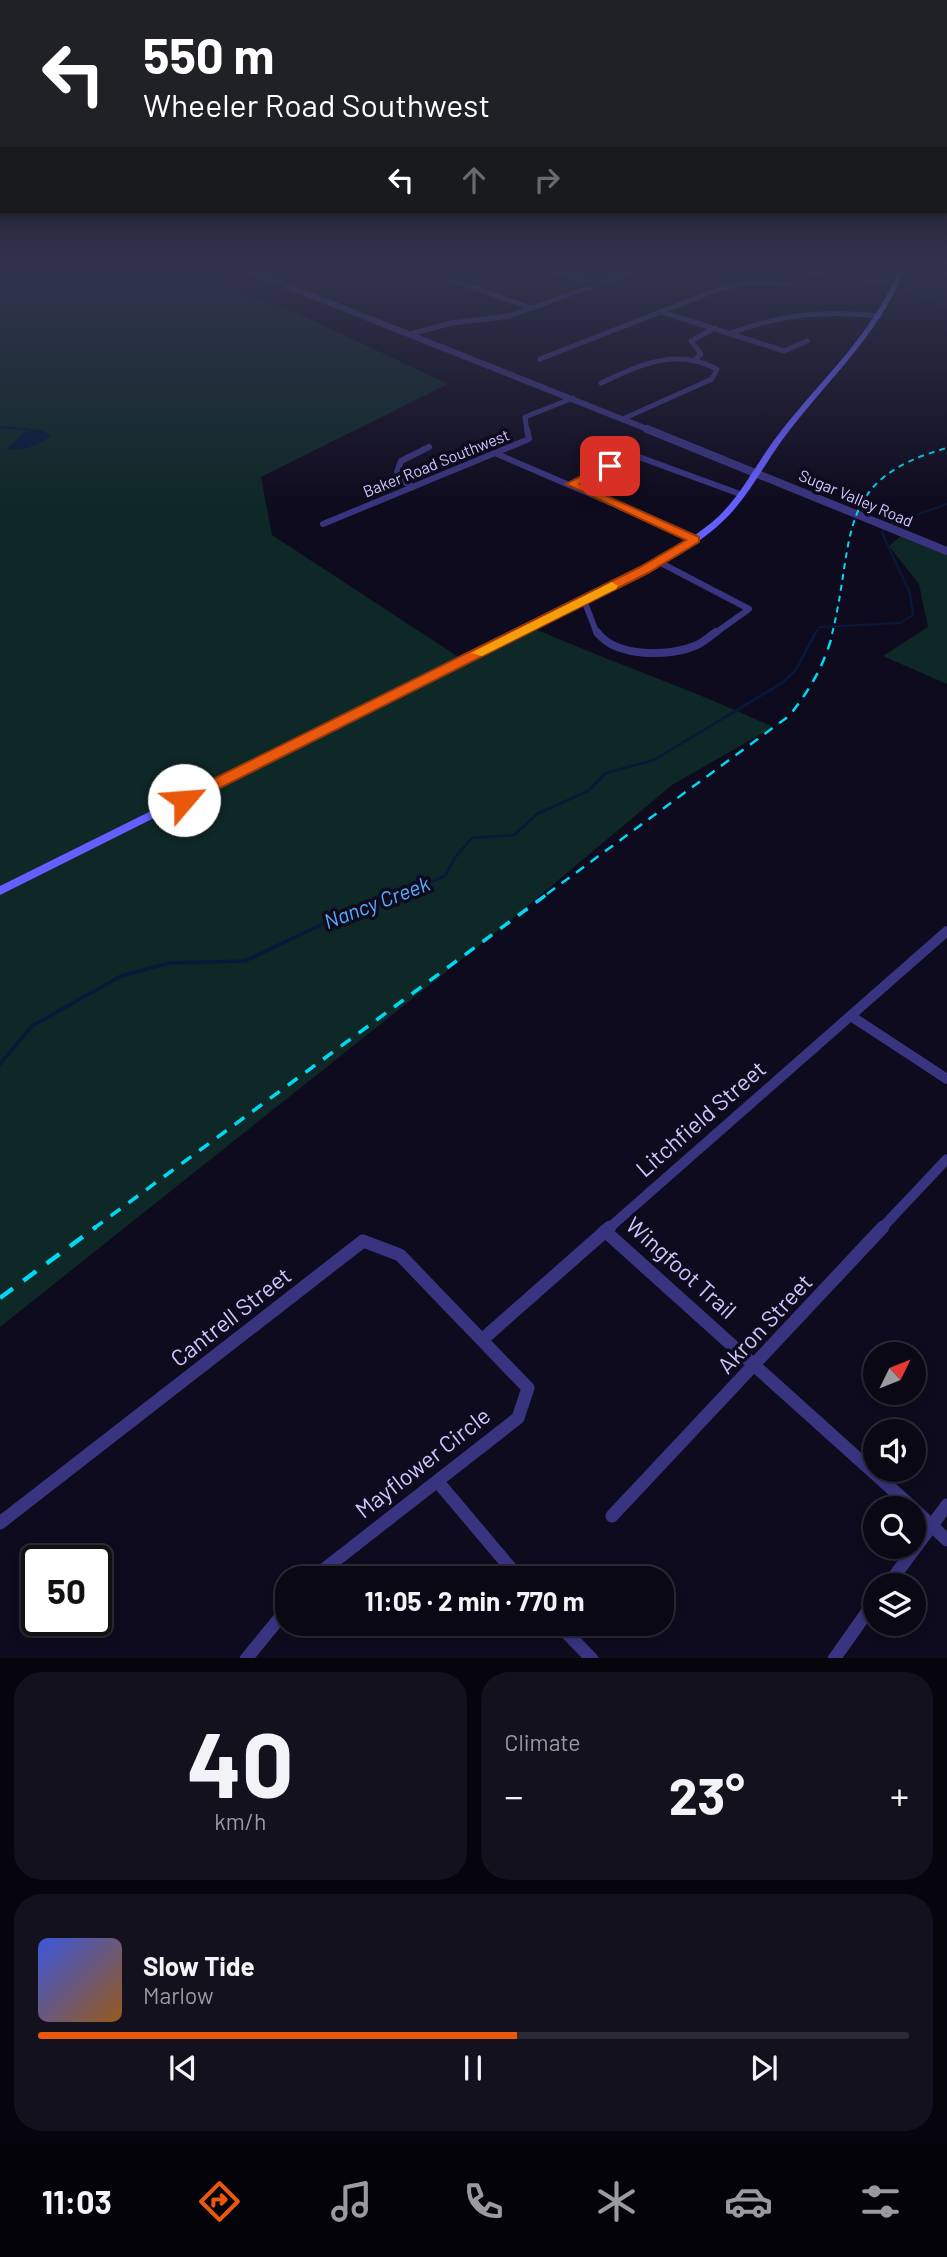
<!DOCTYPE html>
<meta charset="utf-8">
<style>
:root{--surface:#0b0816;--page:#14111f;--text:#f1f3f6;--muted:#9a9aa1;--line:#2b2935;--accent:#ea580c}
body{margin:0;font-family:Barlow,sans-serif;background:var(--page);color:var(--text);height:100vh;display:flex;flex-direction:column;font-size:26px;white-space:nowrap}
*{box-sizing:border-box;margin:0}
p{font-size:23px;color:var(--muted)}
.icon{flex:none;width:38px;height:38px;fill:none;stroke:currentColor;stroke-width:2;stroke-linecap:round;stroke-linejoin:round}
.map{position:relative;height:1658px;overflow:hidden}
.drawer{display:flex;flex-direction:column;gap:14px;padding:14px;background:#06040c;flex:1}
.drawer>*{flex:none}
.banner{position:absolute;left:0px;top:0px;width:948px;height:214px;box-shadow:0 4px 10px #0003,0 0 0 2px var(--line);background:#202124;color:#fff;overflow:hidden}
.needle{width:46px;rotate:47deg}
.fabs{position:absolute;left:863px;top:1342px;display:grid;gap:14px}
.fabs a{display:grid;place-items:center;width:63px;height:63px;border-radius:50%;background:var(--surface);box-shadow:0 4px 10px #0003,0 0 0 2px var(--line);font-size:35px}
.speed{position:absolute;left:21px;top:1545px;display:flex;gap:14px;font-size:35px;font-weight:700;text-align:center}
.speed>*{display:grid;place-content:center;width:91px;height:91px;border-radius:50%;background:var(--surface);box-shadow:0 4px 10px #0003,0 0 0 2px var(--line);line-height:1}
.speed .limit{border:4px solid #111;border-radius:10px;background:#fff;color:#111}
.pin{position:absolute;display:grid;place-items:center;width:60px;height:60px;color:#fff;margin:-30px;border-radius:14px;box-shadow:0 4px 10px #0006}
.me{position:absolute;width:77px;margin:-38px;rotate:63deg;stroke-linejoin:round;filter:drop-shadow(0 0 5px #0008)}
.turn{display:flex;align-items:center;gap:24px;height:147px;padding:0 28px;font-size:32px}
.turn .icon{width:91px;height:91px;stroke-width:2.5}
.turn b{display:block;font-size:49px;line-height:60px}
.lanes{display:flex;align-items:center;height:66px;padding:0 28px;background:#0003;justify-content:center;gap:35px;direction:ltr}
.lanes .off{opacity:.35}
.big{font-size:52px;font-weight:700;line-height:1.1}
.drawer .tile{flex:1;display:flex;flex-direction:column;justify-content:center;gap:10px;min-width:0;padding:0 24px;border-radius:28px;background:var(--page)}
.drawer .dial{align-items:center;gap:0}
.dial b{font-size:91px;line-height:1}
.song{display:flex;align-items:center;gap:21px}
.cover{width:84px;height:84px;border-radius:10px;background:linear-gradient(135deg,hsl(230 70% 55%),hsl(30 70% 35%))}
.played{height:7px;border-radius:4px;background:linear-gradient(90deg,var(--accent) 55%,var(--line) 55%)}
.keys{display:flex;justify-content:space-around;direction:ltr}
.heat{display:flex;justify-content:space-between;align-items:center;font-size:38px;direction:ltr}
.drawer .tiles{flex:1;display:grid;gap:14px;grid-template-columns:1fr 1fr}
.tile:last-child{grid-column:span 2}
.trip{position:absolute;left:275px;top:1566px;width:399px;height:70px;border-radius:28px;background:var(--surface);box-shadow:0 4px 10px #0003,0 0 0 2px var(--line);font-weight:700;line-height:70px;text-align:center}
.dock{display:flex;height:112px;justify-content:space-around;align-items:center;background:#040309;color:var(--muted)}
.dock .icon{width:49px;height:49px}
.dock .active{color:var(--accent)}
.dock b{font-size:32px;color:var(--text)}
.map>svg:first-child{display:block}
.green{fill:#0e2827}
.water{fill:#071a3b}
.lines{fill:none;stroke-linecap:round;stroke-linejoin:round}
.stream-far2{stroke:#071a3b;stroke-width:2}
.stream-far1{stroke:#071a3b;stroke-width:2.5}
.stream{stroke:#071a3b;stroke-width:3.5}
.minor-far4{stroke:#38347f;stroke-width:5}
.minor-far3{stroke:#38347f;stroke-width:6}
.minor-far2{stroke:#38347f;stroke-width:8}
.minor-far1{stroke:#38347f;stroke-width:10}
.minor{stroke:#38347f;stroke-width:13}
.tertiary-far1{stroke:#38347f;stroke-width:6}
.tertiary{stroke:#38347f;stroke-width:8}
.secondary{fill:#655fff;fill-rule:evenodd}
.rail-far3{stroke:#00d9f3;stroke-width:2;stroke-dasharray:6 5;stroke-linecap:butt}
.rail-far2{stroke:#00d9f3;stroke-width:2.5;stroke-dasharray:10 8;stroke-linecap:butt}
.rail-far1{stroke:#00d9f3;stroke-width:3.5;stroke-dasharray:12 10;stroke-linecap:butt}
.rail{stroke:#00d9f3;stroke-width:4.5;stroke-dasharray:16 13;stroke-linecap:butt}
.route{fill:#ea580c;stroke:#983908;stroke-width:2}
.slow{fill:#f59e0b}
.labels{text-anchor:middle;stroke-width:7;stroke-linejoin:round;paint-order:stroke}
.far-street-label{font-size:16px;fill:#cfc8ff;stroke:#0f0b1e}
.water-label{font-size:21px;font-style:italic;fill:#56afff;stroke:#0f0b1e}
.near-street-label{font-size:23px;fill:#cfc8ff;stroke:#0f0b1e}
</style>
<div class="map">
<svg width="947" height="1659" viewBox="0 0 947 1659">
<rect width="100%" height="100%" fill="#0f0b1e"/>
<g class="green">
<path d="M0,272H179L297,313L448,384L261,477L272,535L463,660L530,627C611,662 693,690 773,727L672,785L500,929L0,1327Z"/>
<path d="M902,535L947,554V684L883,656L928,627L919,584L889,546Z"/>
</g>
<path class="water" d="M38,429L52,435C41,445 21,452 6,449L25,432Z"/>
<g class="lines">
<g class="stream-far2">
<path d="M779,272L895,283L947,305"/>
<path d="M872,272L878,280"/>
<path d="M0,427L30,430"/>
<path d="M891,524L947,504"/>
<path d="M815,634L820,627L900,623L913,615L910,593L882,533L885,527"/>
</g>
<path class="stream-far1" d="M402,894L445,876L456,856L472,838L514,835L537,814L588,791L606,773L654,760L782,683L795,671L816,632"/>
<path class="stream" d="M0,1064L32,1026L121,976L169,963L245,961L352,910L369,908L406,892"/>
<g class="minor-far4">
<path d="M559,272L598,284"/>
<path d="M457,282L531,308"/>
<path d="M662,312L784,351L807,341"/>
<path d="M414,333L452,323L509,316L632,272"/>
<path d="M731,333C781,314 827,310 880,316"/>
<path d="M540,359L722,288L745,283L790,284"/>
<path d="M695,360L701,354L691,341L715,328"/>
<path d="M601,383C640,365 676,347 717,369L712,379L625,418"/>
<path d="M527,431L525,417L573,398"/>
</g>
<g class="minor-far3">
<path d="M497,454L695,539"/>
<path d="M571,484L629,457H639L740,494"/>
<path d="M413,487L404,482L397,472L401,461L429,447"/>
<path d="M323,524L529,439L527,429"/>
<path d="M659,562L749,609L714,634"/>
<path d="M584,600L597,634"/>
</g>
<path class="minor-far2" d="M597,632C616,658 670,657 697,645C704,642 710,636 716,632"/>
<g class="minor-far1">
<path d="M851,1016L947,1079"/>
<path d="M608,1229L947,931"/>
<path d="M881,1229L947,1159"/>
</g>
<g class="minor">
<path d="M605,1231L913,1508"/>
<path d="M483,1339L610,1227"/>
<path d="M438,1482L519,1578"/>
<path d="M914,1509L947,1540"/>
<path d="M612,1516L883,1227"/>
<path d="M0,1523L363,1241L400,1255L528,1388L518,1418L313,1578"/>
<path d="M887,1586L947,1505"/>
<path d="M558,1624L592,1659"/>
<path d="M246,1659L287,1609"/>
<path d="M834,1659L875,1601"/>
</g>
<path class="tertiary-far1" d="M252,272L652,431"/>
<path class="tertiary" d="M647,429L947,551"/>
<path class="secondary" d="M898,272H904C876,339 825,382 783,439C763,466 748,498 723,521C706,538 683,551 662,564L0,895V886L656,560C677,547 699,534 718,517C742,494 757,462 778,435C820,380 870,338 898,272Z"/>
<path class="rail-far3" d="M832,634C856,538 833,479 947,448"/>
<path class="rail-far2" d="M547,894L789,716C810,690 825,664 833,632"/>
<path class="rail-far1" d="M93,1229L550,892"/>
<path class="rail" d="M0,1298L96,1227"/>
</g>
<linearGradient id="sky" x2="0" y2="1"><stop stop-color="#080610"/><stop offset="0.54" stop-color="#31344c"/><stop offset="1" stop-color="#31344c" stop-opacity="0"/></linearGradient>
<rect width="947" height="504" fill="url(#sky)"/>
<path class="route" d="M606,463L615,466L580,484L699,537V542L648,573L190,803H179V796L640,567L686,540L566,484Z"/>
<path class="slow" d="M612,582L618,586L616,589L482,656L471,653Z"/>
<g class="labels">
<g class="far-street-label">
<text transform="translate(436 463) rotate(-22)" y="6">Baker Road Southwest</text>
<text transform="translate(856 498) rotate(23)" y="6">Sugar Valley Road</text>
</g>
<g class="water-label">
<text transform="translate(377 903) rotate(-21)" y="7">Nancy Creek</text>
</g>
<g class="near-street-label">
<text transform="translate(701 1119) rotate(-41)" y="8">Litchfield Street</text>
<text transform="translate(681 1268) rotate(42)" y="8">Wingfoot Trail</text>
<text transform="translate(231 1317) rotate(-38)" y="8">Cantrell Street</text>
<text transform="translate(765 1324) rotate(-47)" y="8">Akron Street</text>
<text transform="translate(423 1463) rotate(-38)" y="8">Mayflower Circle</text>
</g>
</g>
</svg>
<div class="fabs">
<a><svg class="needle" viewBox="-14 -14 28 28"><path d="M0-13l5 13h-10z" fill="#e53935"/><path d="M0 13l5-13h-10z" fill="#9a9aa1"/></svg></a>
<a><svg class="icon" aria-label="sound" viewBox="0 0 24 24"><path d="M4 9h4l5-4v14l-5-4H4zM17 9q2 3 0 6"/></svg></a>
<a><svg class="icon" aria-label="search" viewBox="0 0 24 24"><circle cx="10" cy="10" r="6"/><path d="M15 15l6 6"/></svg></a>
<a><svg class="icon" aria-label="layers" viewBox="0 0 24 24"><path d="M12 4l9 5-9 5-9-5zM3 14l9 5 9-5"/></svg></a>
</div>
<div class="speed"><div class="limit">50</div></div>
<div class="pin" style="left:610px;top:466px;background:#d93025"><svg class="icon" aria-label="arrive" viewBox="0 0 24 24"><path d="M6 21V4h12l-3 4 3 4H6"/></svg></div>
<svg class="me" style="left:184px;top:800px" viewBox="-20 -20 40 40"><circle r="19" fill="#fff"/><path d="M0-13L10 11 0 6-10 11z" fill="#ea580c"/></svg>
<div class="trip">11:05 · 2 min · 770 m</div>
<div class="banner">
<div class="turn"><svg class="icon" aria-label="left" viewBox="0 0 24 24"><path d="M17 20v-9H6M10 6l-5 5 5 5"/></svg><div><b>550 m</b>Wheeler Road Southwest</div></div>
<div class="lanes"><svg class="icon" aria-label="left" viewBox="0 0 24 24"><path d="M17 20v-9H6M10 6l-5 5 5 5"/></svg><svg class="icon off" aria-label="ahead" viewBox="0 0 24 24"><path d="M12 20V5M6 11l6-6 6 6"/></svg><svg class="icon off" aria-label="right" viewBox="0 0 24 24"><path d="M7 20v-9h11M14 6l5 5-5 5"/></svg></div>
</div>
</div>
<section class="drawer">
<div class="tiles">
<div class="tile dial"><b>40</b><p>km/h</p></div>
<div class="tile"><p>Climate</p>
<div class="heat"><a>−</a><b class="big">23°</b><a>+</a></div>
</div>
<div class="tile">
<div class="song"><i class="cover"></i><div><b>Slow Tide</b><p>Marlow</p></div></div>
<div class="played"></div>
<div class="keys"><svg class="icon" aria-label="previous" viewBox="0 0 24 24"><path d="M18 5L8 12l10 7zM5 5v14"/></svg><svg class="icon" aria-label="pause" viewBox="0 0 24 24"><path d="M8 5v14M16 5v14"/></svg><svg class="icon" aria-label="next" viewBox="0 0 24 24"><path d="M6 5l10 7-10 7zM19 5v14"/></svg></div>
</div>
</div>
</section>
<nav class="dock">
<b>11:03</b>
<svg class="icon active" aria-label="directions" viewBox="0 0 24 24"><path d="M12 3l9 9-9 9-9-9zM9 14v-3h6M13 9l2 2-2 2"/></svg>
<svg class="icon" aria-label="music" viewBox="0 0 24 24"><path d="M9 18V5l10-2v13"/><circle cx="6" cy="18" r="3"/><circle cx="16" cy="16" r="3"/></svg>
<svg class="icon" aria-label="phone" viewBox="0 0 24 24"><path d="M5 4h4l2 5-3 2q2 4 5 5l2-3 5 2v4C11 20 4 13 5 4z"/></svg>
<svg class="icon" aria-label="climate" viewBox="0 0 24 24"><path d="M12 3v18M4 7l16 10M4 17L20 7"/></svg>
<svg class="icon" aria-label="car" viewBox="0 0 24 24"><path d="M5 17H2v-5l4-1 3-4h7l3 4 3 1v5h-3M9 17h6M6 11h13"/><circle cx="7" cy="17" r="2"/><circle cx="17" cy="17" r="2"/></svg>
<svg class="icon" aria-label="filters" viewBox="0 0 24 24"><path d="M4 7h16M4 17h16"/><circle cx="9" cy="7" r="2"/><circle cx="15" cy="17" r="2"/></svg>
</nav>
